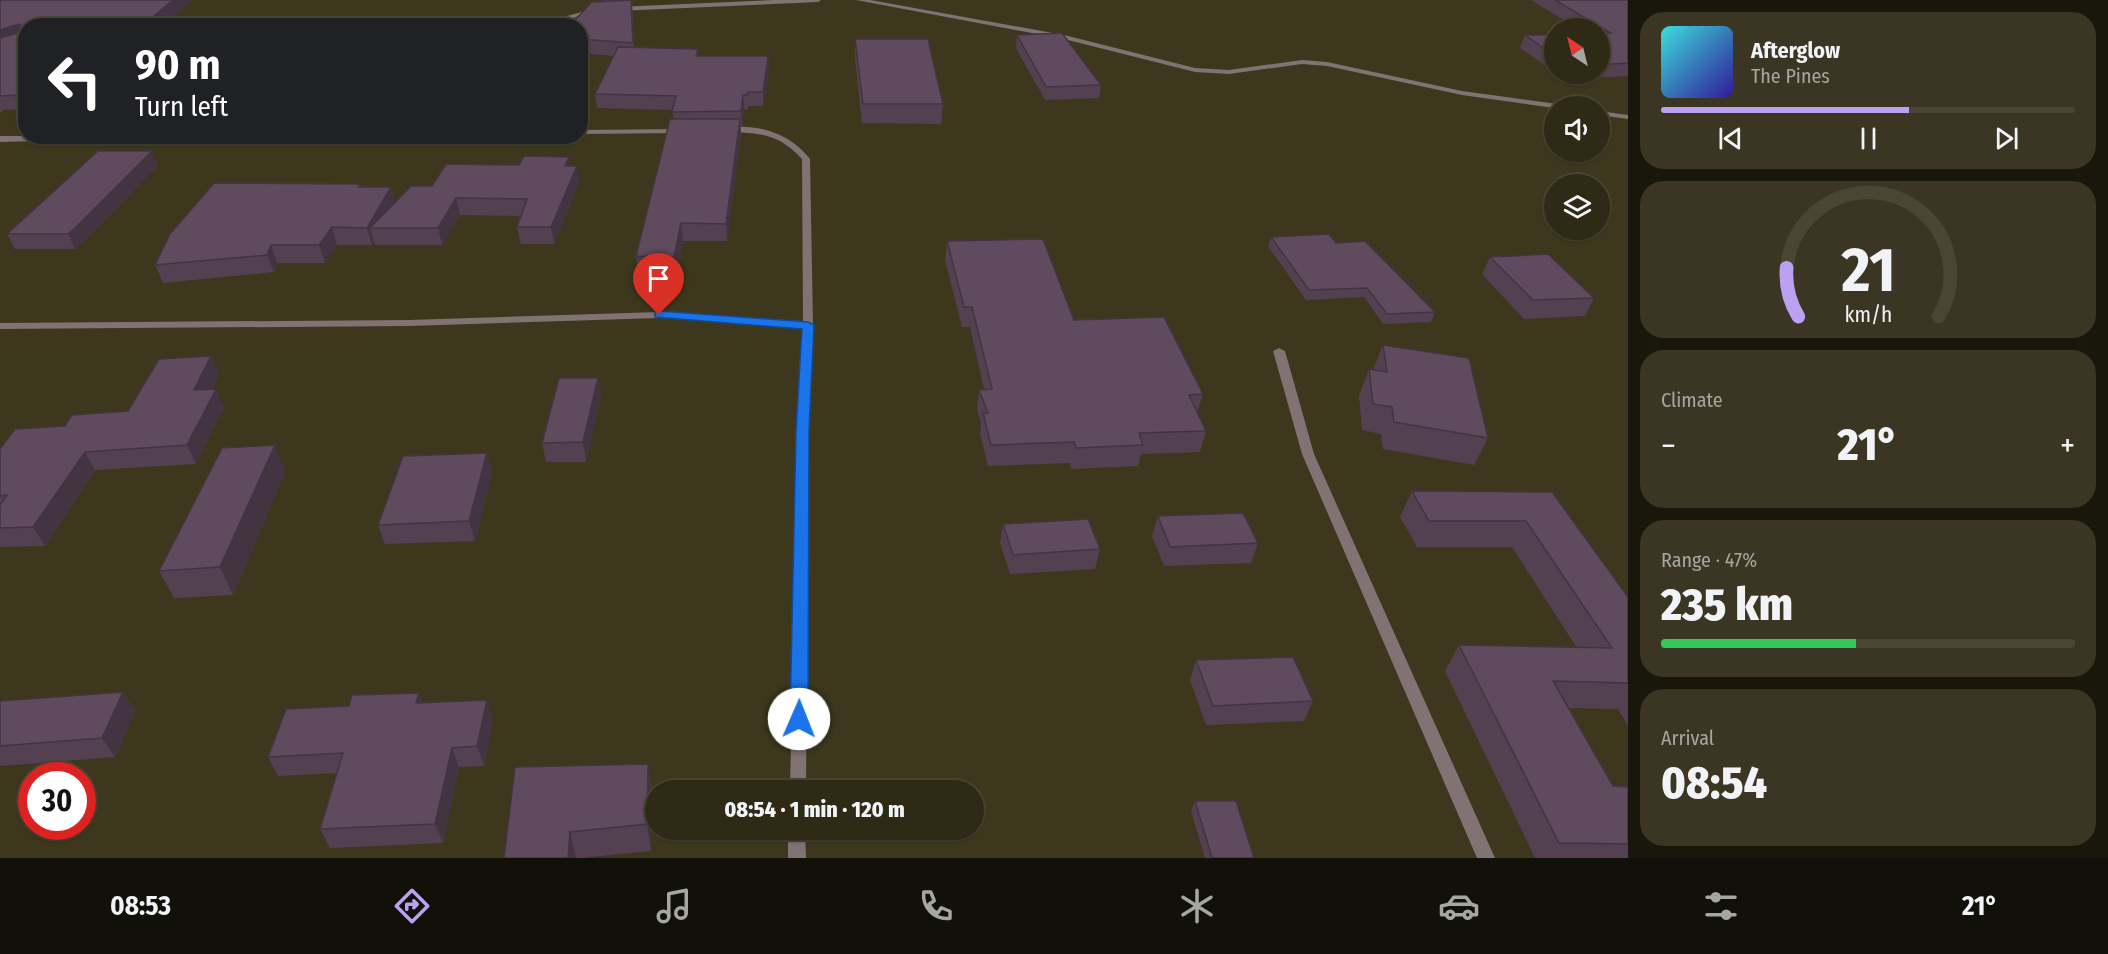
<!DOCTYPE html>
<meta charset="utf-8">
<style>
:root{--surface:#2e2a16;--page:#3a3623;--text:#f1f3f6;--muted:#a7a7a1;--line:#494635;--accent:#bca0f2}
body{margin:0;font-family:"Fira Sans Condensed",sans-serif;background:var(--page);color:var(--text);height:100vh;display:flex;flex-direction:column;font-size:22px;white-space:nowrap}
*{box-sizing:border-box;margin:0}
p{font-size:20px;color:var(--muted)}
.icon{flex:none;width:33px;height:33px;fill:none;stroke:currentColor;stroke-width:2;stroke-linecap:round;stroke-linejoin:round}
.map{position:relative;flex:1;overflow:hidden}
.panel{display:flex;flex-direction:column;gap:12px;padding:12px;background:#19170c;width:480px}
.panel>*{flex:none}
.hud{position:absolute;left:18px;top:18px;width:570px;height:126px;border-radius:24px;box-shadow:0 2px 4px #0004,0 0 0 2px var(--line);background:#202124;color:#fff;overflow:hidden}
.needle{width:39px;rotate:325deg}
.controls{position:absolute;left:1544px;top:18px;display:grid;gap:12px}
.controls a{display:grid;place-items:center;width:66px;height:66px;border-radius:50%;background:var(--surface);box-shadow:0 2px 4px #0004,0 0 0 2px var(--line);font-size:30px}
.speed{position:absolute;left:18px;top:762px;display:flex;gap:12px;font-size:30px;font-weight:700;text-align:center}
.speed>*{display:grid;place-content:center;width:78px;height:78px;border-radius:50%;background:var(--surface);box-shadow:0 2px 4px #0004,0 0 0 2px var(--line);line-height:1}
.speed .limit{border:9px solid #d22;background:#fff;color:#111}
.pin{position:absolute;display:grid;place-items:center;width:51px;height:51px;color:#fff;margin:-62px -26px;border-radius:50% 50% 50% 0;rotate:-45deg;box-shadow:0 0 6px #0007}
.pin .icon{rotate:45deg}
.me{position:absolute;width:66px;margin:-33px;rotate:1deg;stroke-linejoin:round;filter:drop-shadow(0 0 4px #0008)}
.turn{display:flex;align-items:center;gap:21px;height:126px;padding:0 18px;font-size:27px}
.turn .icon{width:78px;height:78px;stroke-width:2.5}
.turn b{display:block;font-size:42px;line-height:51px}
.big{font-size:45px;font-weight:800;line-height:1.1}
.panel .card{flex:1;display:flex;flex-direction:column;justify-content:center;gap:9px;min-width:0;padding:0 21px;border-radius:24px;background:var(--page)}
.panel .dial{align-items:center;gap:0}
.dial svg{height:156px;overflow:visible;fill:none;stroke:var(--line);stroke-width:7;stroke-linecap:round;text-anchor:middle}
.dial text{fill:var(--text);stroke:none}
.song{display:flex;align-items:center;gap:18px}
.cover{width:72px;height:72px;border-radius:9px;background:linear-gradient(135deg,hsl(180 70% 55%),hsl(250 70% 35%))}
.played{height:6px;border-radius:3px;background:linear-gradient(90deg,var(--accent) 60%,var(--line) 60%)}
.keys{display:flex;justify-content:space-around;direction:ltr}
.heat{display:flex;justify-content:space-between;align-items:center;font-size:33px;direction:ltr}
.charge{height:9px;border-radius:4px;background:linear-gradient(90deg,#34c759 47%,var(--line) 0)}
.trip{position:absolute;left:645px;top:780px;width:339px;height:60px;border-radius:30px;background:var(--surface);box-shadow:0 2px 4px #0004,0 0 0 2px var(--line);font-weight:800;line-height:60px;text-align:center}
.tab-bar{display:flex;height:96px;justify-content:space-around;align-items:center;background:#121109;color:var(--muted)}
.tab-bar .icon{width:42px;height:42px}
.tab-bar .selected{color:var(--accent)}
.tab-bar b{font-size:27px;color:var(--text)}
main{display:flex;flex:1;min-height:0}
.map>svg:first-child{display:block}
.lines{fill:none;stroke-linecap:round;stroke-linejoin:round}
.minor{fill:#817273;fill-rule:evenodd}
.wall{fill:#534051}
.shaded-wall{fill:#433442}
.building{fill:#604a5e;stroke:#433442;stroke-width:1.5}
.route{fill:#1a73e8;stroke:#114b97;stroke-width:1.5}
</style>
<main>
<div class="map">
<svg width="1628" height="858" viewBox="0 0 1628 858">
<rect width="100%" height="100%" fill="#3d381d"/>
<g class="lines">
<g class="minor">
<path d="M774,0H821L818,2L617,11L614,9L617,7Z"/>
<path d="M856,0H870L1064,35L1195,68L1229,70L1302,60L1327,62L1462,91L1557,104L1561,106L1554,108L1462,95L1327,66L1302,64L1229,74L1195,72L1064,39Z"/>
<path d="M596,8L598,9V11L544,26H531Z"/>
<path d="M1599,111L1628,115V119L1599,115Z"/>
<path d="M723,128C757,123 789,132 810,159L813,325L809,431L806,790H790L797,431L803,328L659,318L409,326L0,329V323L409,320L659,312L803,321L802,159C778,133 759,133 726,132H723Z"/>
<path d="M685,129V133H682L580,134V130Z"/>
<path d="M0,136H160L156,138L0,142Z"/>
<path d="M1279,348L1285,351L1314,454L1495,858H1477L1302,454L1273,351Z"/>
<path d="M788,830H805L806,858H788Z"/>
</g>
</g>
<g class="wall">
<path d="M0,0H192L163,26H26V109L3,110L0,113Z"/>
<path d="M602,0H632L634,48L698,49V56H768L769,70L763,106H748V110L744,109L742,126H740L741,134L727,241H683L676,274H638L636,256L673,119V110L597,108L595,94L614,56L580,53V26L602,1Z"/>
<path d="M1531,0H1628V76L1566,79L1558,74H1599V28H1577Z"/>
<path d="M1017,35L1101,85L1099,98L1045,100L1016,48Z"/>
<path d="M1525,35H1554V71L1520,48Z"/>
<path d="M855,39L943,104L941,124L862,123L855,58Z"/>
<path d="M158,165L83,242L75,249H15L7,234Z"/>
<path d="M571,166H577L579,183L554,244H521L517,227L521,216L460,215L442,245H375L374,241L372,245H337L325,263H277L274,272L163,283L155,265L360,184L361,187L395,203L432,186Z"/>
<path d="M1271,237L1336,243L1435,312L1431,322L1383,324L1364,297L1306,300L1268,246Z"/>
<path d="M947,241L1074,320L1203,394L1197,413L1206,431L1200,452L1141,454L1138,466L1071,469L1070,463L988,466L980,434L981,423L977,410L979,390L984,389L970,327H962L945,260Z"/>
<path d="M1490,257L1594,298L1585,316L1524,319L1482,274Z"/>
<path d="M1383,345L1488,438L1474,465L1383,449L1381,434L1362,430L1359,396L1369,369L1373,370Z"/>
<path d="M211,356L219,374L212,389L224,407L196,464L95,470L45,546L0,547V449L65,426L128,411Z"/>
<path d="M598,378L601,396L586,462H546L542,443Z"/>
<path d="M487,453L492,472L475,541L385,544L378,525Z"/>
<path d="M285,472L233,595L174,598L159,571Z"/>
<path d="M1412,491L1552,492L1628,597V726L1618,709L1568,708L1613,786L1628,787V858H1535L1445,671L1459,645L1577,648L1512,547H1417L1400,517Z"/>
<path d="M1158,516L1258,543L1251,563L1164,566L1152,536Z"/>
<path d="M1003,524L1100,549L1095,569L1010,574L1000,543Z"/>
<path d="M1196,660L1313,701L1304,721L1206,725L1190,680Z"/>
<path d="M123,692L135,711L115,757L0,766V701Z"/>
<path d="M422,702L493,719L484,766L459,767L443,843L330,848L320,829L337,773L278,776L268,757Z"/>
<path d="M648,764L652,791L651,851L580,858H504Z"/>
<path d="M1195,801L1254,858H1205L1191,811Z"/>
</g>
<g class="shaded-wall">
<path d="M173,0H192L163,26H142Z"/>
<path d="M19,24L25,37L0,45V30Z"/>
<path d="M768,56L769,70L763,106V92Z"/>
<path d="M26,90V104L21,95Z"/>
<path d="M743,95L744,109L742,126L741,111Z"/>
<path d="M740,119L741,134L727,241L726,224Z"/>
<path d="M152,151L158,165L83,242L75,249L68,234Z"/>
<path d="M569,157L572,173L565,166Z"/>
<path d="M577,166L579,183L554,244L551,227Z"/>
<path d="M391,187L395,203L370,228L374,241L372,245L367,228Z"/>
<path d="M456,198L460,215L442,245L438,228Z"/>
<path d="M681,223L683,241L676,274L674,257Z"/>
<path d="M332,227L337,245L325,263L319,245Z"/>
<path d="M271,245L277,263L274,272L267,255Z"/>
<path d="M211,356L219,374L202,408L194,390Z"/>
<path d="M598,378L601,396L586,462L583,442Z"/>
<path d="M216,389L224,407L196,464L187,445Z"/>
<path d="M275,445L285,472L233,595L220,567Z"/>
<path d="M85,452L95,470L45,546L33,527Z"/>
<path d="M487,453L492,472L475,541L469,521Z"/>
<path d="M123,692L135,711L115,757L102,738Z"/>
<path d="M419,693L426,712L416,703Z"/>
<path d="M487,700L493,719L484,766L477,746Z"/>
<path d="M452,748L459,767L443,843L435,824Z"/>
<path d="M648,764L652,791L651,851L647,824Z"/>
<path d="M570,832L576,858H568Z"/>
</g>
<g class="building">
<path d="M0,0H173L142,26H26V90L21,95L0,96V38L21,32L22,26L19,24L0,30Z"/>
<path d="M631,0L633,43L580,39V26H569L592,2Z"/>
<path d="M1555,0H1628V63L1599,65V34L1611,33Z"/>
<path d="M374,23L484,24L483,26H371Z"/>
<path d="M1062,33L1101,85L1046,87L1017,35Z"/>
<path d="M1525,35H1554V55Z"/>
<path d="M855,39H928L943,104H863Z"/>
<path d="M618,47L698,49L696,56H768L763,92H748L747,95H743L741,111L672,112L676,96L595,94Z"/>
<path d="M670,119H740L726,224L681,223L674,257L636,256Z"/>
<path d="M98,151H152L76,227L68,234H7Z"/>
<path d="M524,156L569,157L565,166H577L551,227H517L527,199L456,198L438,228H370L411,186H432L446,164L519,165Z"/>
<path d="M214,183L360,184L358,187H391L367,228L332,227L319,245H271L267,255L155,265L170,234Z"/>
<path d="M1329,234L1336,243L1365,241L1435,312L1387,314L1367,288L1309,290L1271,237Z"/>
<path d="M1043,239L1074,320L1164,317L1203,394L1189,395L1206,431L1139,433L1143,445L1076,448L1074,442L991,445L983,413H988L979,390L992,389L972,307H964L947,241Z"/>
<path d="M1548,254L1594,298L1533,300L1490,257Z"/>
<path d="M1383,345L1469,358L1488,438L1394,422L1392,407L1373,404L1369,369L1387,372Z"/>
<path d="M211,356L194,390L216,389L187,445L85,452L33,527L0,528V505L7,495L0,496V449L15,429L65,426L72,415L128,411L159,359Z"/>
<path d="M559,378H598L583,442L542,443Z"/>
<path d="M275,445L220,567L159,571L222,448Z"/>
<path d="M487,453L469,521L378,525L403,456Z"/>
<path d="M1412,491L1552,492L1628,597V683L1553,681L1613,786L1628,787V844L1559,843L1459,645L1612,648L1526,521H1429Z"/>
<path d="M1243,513L1258,543L1170,547L1158,516Z"/>
<path d="M1088,519L1100,549L1013,555L1003,524Z"/>
<path d="M1293,657L1313,701L1213,706L1196,660Z"/>
<path d="M123,692L102,738L0,746V701Z"/>
<path d="M419,693L416,703L487,700L477,746L452,748L435,824L320,829L343,753L268,757L286,709L349,706L352,695Z"/>
<path d="M648,764L647,824L570,832L568,858H504L515,767Z"/>
<path d="M1195,801H1236L1254,858H1212Z"/>
</g>
<path class="route" d="M659,311L808,322L814,325L809,431L808,719L805,724L799,726L792,724L790,719L796,431L802,329L655,317V312Z"/>
</svg>
<div class="controls">
<a><svg class="needle" viewBox="-14 -14 28 28"><path d="M0-13l5 13h-10z" fill="#e53935"/><path d="M0 13l5-13h-10z" fill="#a7a7a1"/></svg></a>
<a><svg class="icon" aria-label="sound" viewBox="0 0 24 24"><path d="M4 9h4l5-4v14l-5-4H4zM17 9q2 3 0 6"/></svg></a>
<a><svg class="icon" aria-label="layers" viewBox="0 0 24 24"><path d="M12 4l9 5-9 5-9-5zM3 14l9 5 9-5"/></svg></a>
</div>
<div class="speed"><div class="limit">30</div></div>
<div class="pin" style="left:659px;top:315px;background:#d93025"><svg class="icon" aria-label="arrive" viewBox="0 0 24 24"><path d="M6 21V4h12l-3 4 3 4H6"/></svg></div>
<svg class="me" style="left:799px;top:719px" viewBox="-20 -20 40 40"><circle r="19" fill="#fff"/><path d="M0-13L10 11 0 6-10 11z" fill="#1a73e8"/></svg>
<div class="trip">08:54 · 1 min · 120 m</div>
<div class="hud">
<div class="turn"><svg class="icon" aria-label="left" viewBox="0 0 24 24"><path d="M17 20v-9H6M10 6l-5 5 5 5"/></svg><div><b>90 m</b>Turn left</div></div>
</div>
</div>
<section class="panel">
<div class="card">
<div class="song"><i class="cover"></i><div><b>Afterglow</b><p>The Pines</p></div></div>
<div class="played"></div>
<div class="keys"><svg class="icon" aria-label="previous" viewBox="0 0 24 24"><path d="M18 5L8 12l10 7zM5 5v14"/></svg><svg class="icon" aria-label="pause" viewBox="0 0 24 24"><path d="M8 5v14M16 5v14"/></svg><svg class="icon" aria-label="next" viewBox="0 0 24 24"><path d="M6 5l10 7-10 7zM19 5v14"/></svg></div>
</div>
<div class="card dial"><svg viewBox="0 0 100 80">
<path d="M14 69A42 42 0 1 1 86 69"/>
<path d="M14 69A42 42 0 0 1 8 44" stroke="#bca0f2"/>
<text x="50" y="56" font-size="32" font-weight="700">21</text>
<text x="50" y="72" font-size="11">km/h</text>
</svg></div>
<div class="card"><p>Climate</p>
<div class="heat"><a>−</a><b class="big">21°</b><a>+</a></div>
</div>
<div class="card"><p>Range · 47%</p><b class="big">235 km</b><div class="charge"></div></div>
<div class="card"><p>Arrival</p><b class="big">08:54</b></div>
</section>
</main>
<nav class="tab-bar">
<b>08:53</b>
<svg class="icon selected" aria-label="directions" viewBox="0 0 24 24"><path d="M12 3l9 9-9 9-9-9zM9 14v-3h6M13 9l2 2-2 2"/></svg>
<svg class="icon" aria-label="music" viewBox="0 0 24 24"><path d="M9 18V5l10-2v13"/><circle cx="6" cy="18" r="3"/><circle cx="16" cy="16" r="3"/></svg>
<svg class="icon" aria-label="phone" viewBox="0 0 24 24"><path d="M5 4h4l2 5-3 2q2 4 5 5l2-3 5 2v4C11 20 4 13 5 4z"/></svg>
<svg class="icon" aria-label="climate" viewBox="0 0 24 24"><path d="M12 3v18M4 7l16 10M4 17L20 7"/></svg>
<svg class="icon" aria-label="car" viewBox="0 0 24 24"><path d="M5 17H2v-5l4-1 3-4h7l3 4 3 1v5h-3M9 17h6M6 11h13"/><circle cx="7" cy="17" r="2"/><circle cx="17" cy="17" r="2"/></svg>
<svg class="icon" aria-label="filters" viewBox="0 0 24 24"><path d="M4 7h16M4 17h16"/><circle cx="9" cy="7" r="2"/><circle cx="15" cy="17" r="2"/></svg>
<b>21°</b>
</nav>
